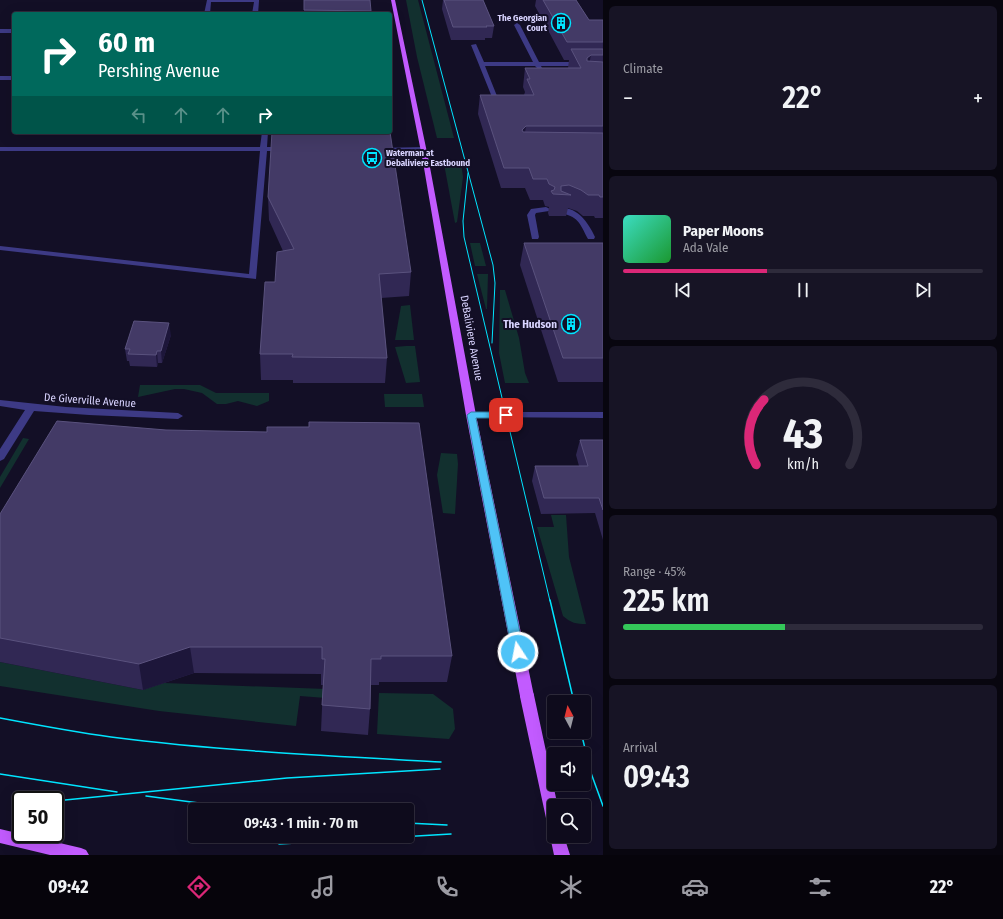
<!DOCTYPE html>
<meta charset="utf-8">
<style>
:root{--surface:#0e0b1c;--page:#171425;--text:#f1f3f6;--muted:#9b9ba3;--line:#2e2b3b;--accent:#db2777}
body{margin:0;font-family:"Fira Sans Condensed",sans-serif;background:var(--page);color:var(--text);height:100vh;display:flex;flex-direction:column;font-size:15px;white-space:nowrap}
*{box-sizing:border-box;margin:0}
p{font-size:13px;color:var(--muted)}
.icon{flex:none;width:22px;height:22px;fill:none;stroke:currentColor;stroke-width:2;stroke-linecap:round;stroke-linejoin:round}
.map{position:relative;flex:1;overflow:hidden}
.details{display:flex;flex-direction:column;gap:6px;padding:6px;background:#08060f;width:400px}
.details>*{flex:none}
.hud{position:absolute;left:12px;top:12px;width:380px;height:122px;border-radius:4px;box-shadow:0 4px 16px #0002,0 0 0 1px var(--line);background:#00695c;color:#fff;overflow:hidden}
.needle{width:26px;rotate:353deg}
.buttons{position:absolute;left:547px;top:695px;display:grid;gap:8px}
.buttons a{display:grid;place-items:center;width:44px;height:44px;border-radius:4px;background:var(--surface);box-shadow:0 4px 16px #0002,0 0 0 1px var(--line);font-size:20px}
.speed{position:absolute;left:12px;top:791px;display:flex;gap:8px;font-size:20px;font-weight:700;text-align:center}
.speed>*{display:grid;place-content:center;width:52px;height:52px;border-radius:50%;background:var(--surface);box-shadow:0 4px 16px #0002,0 0 0 1px var(--line);line-height:1}
.speed .limit{border:2px solid #111;border-radius:6px;background:#fff;color:#111}
.pin{position:absolute;display:grid;place-items:center;width:34px;height:34px;color:#fff;margin:-17px;border-radius:8px;box-shadow:0 2px 6px #0006}
.me{position:absolute;width:44px;margin:-22px;rotate:349deg;stroke-linejoin:round;filter:drop-shadow(0 0 3px #0008)}
.turn{display:flex;align-items:center;gap:14px;height:84px;padding:0 20px;font-size:18px}
.turn .icon{width:52px;height:52px;stroke-width:2.5}
.turn b{display:block;font-size:28px;line-height:34px}
.lanes{display:flex;align-items:center;height:38px;padding:0 20px;background:#0003;justify-content:center;gap:20px;direction:ltr}
.lanes .off{opacity:.35}
.big{font-size:30px;font-weight:600;line-height:1.1}
.details .card{flex:1;display:flex;flex-direction:column;justify-content:center;gap:6px;min-width:0;padding:0 14px;border-radius:6px;background:var(--page)}
.details .dial{align-items:center;gap:0}
.dial svg{height:104px;overflow:visible;fill:none;stroke:var(--line);stroke-width:7;stroke-linecap:round;text-anchor:middle}
.dial text{fill:var(--text);stroke:none}
.song{display:flex;align-items:center;gap:12px}
.cover{width:48px;height:48px;border-radius:6px;background:linear-gradient(135deg,hsl(170 70% 55%),hsl(130 70% 35%))}
.played{height:4px;border-radius:2px;background:linear-gradient(90deg,var(--accent) 40%,var(--line) 40%)}
.keys{display:flex;justify-content:space-around;direction:ltr}
.heat{display:flex;justify-content:space-between;align-items:center;font-size:22px;direction:ltr}
.charge{height:6px;border-radius:3px;background:linear-gradient(90deg,#34c759 45%,var(--line) 0)}
.trip{position:absolute;left:188px;top:803px;width:226px;height:40px;border-radius:4px;background:var(--surface);box-shadow:0 4px 16px #0002,0 0 0 1px var(--line);font-weight:600;line-height:40px;text-align:center}
.tabs{display:flex;height:64px;justify-content:space-around;align-items:center;background:#06040b;color:var(--muted)}
.tabs .icon{width:28px;height:28px}
.tabs .selected{color:var(--accent)}
.tabs b{font-size:18px;color:var(--text)}
main{display:flex;flex:1;min-height:0}
.map>svg:first-child{display:block}
.green{fill:#12302f}
.lines{fill:none;stroke-linecap:round;stroke-linejoin:round}
.minor{fill:#3d3a85;fill-rule:evenodd}
.major{fill:#c25bff;fill-rule:evenodd}
.tram-far1{stroke:#00e5ff;stroke-width:1}
.tram{stroke:#00e5ff;stroke-width:1.5}
.major-bridge{stroke:#c25bff;stroke-width:14}
.wall{fill:#312854}
.shaded-wall{fill:#1d163a}
.building{fill:#433a66;stroke:#5a527e}
.route{fill:#4fc3f7;stroke:#337fa1}
.labels{text-anchor:middle;stroke-width:4;stroke-linejoin:round;paint-order:stroke}
.far-poi-label{font-size:9px;font-weight:bold;fill:#d9d4ff;stroke:#130f26;text-anchor:end}
.poi-label{font-size:11px;font-weight:bold;fill:#d9d4ff;stroke:#130f26;text-anchor:end}
.street-label{font-size:11px;fill:#d9d4ff;stroke:#130f26}
</style>
<main>
<div class="map">
<svg width="603" height="855" viewBox="0 0 603 855">
<rect width="100%" height="100%" fill="#130f26"/>
<g class="green">
<path d="M406,0H418L454,138H437L417,57Z"/>
<path d="M461,163L463,177L457,222L455,223L444,164Z"/>
<path d="M470,243H480L486,266H475Z"/>
<path d="M477,274H488L487,309H486Z"/>
<path d="M500,290H505L519,338L525,373L529,383H505L499,353Z"/>
<path d="M410,305L414,340H395L401,306Z"/>
<path d="M406,346H415L420,382L406,383L395,347Z"/>
<path d="M140,385H200L216,393H269V401L257,406L238,401L226,404H217L202,393L184,389H175L138,397Z"/>
<path d="M384,394H422L424,407H385Z"/>
<path d="M23,438L29,439L0,488V477Z"/>
<path d="M441,453L457,454L458,464L455,514L443,513L437,475Z"/>
<path d="M551,515H566L569,557L586,624C576,624 571,623 563,616L537,527H554Z"/>
<path d="M0,662L143,690L164,683L352,690L351,700L300,696L296,726L159,711L0,686Z"/>
<path d="M379,693L433,694L453,709L455,729L449,739L377,734Z"/>
</g>
<g class="lines">
<g class="minor">
<path d="M207,0H259V1L258,14H252L254,2H211L210,14H204Z"/>
<path d="M517,23L520,25L539,62H603V66H541L542,68L539,70L535,66H485L501,106L496,107L471,45L476,44L484,62H533L514,25Z"/>
<rect x="0" y="29" width="14" height="4"/>
<rect x="0" y="76" width="14" height="4"/>
<path d="M262,132H268L267,147H283L286,149L283,151H267L256,279L0,250V246L249,274L260,151H0V147H260Z"/>
<path d="M423,147L425,148V150L379,152L376,150L379,148Z"/>
<path d="M546,207L550,209L549,211L536,213L535,215L539,237L538,239H532L527,215L531,209Z"/>
<path d="M558,208C577,206 588,222 595,237L594,239H588C579,222 579,217 558,212Z"/>
<path d="M0,400L66,407L178,413L183,416L178,419L156,418L89,415L34,411L4,459L0,461V449L25,410L0,406Z"/>
<path d="M471,412H603V418L468,417L466,415Z"/>
</g>
<g class="major">
<path d="M391,0H395L429,162L476,415L534,696L532,700L527,702L522,700L520,696L466,415L423,162Z"/>
<path d="M0,829L81,848L86,850L89,855H50L0,843Z"/>
<path d="M554,830V836H564L570,855H554L550,836L552,831Z"/>
</g>
<g class="tram-far1">
<path d="M422,0L493,265L495,283L492,343"/>
<path d="M468,173L463,221L464,237L550,601"/>
</g>
<g class="tram">
<path d="M550,600L574,702"/>
<path d="M0,718C37,725 74,732 111,737C220,751 331,756 441,762"/>
<path d="M581,732L591,773L603,806"/>
<path d="M0,774L117,792"/>
<path d="M146,796L252,810"/>
<path d="M55,801L287,778L440,769"/>
<path d="M407,823L447,825"/>
<path d="M279,844L451,834"/>
</g>
<path class="major-bridge" d="M527,696L554,822"/>
</g>
<g class="wall">
<path d="M304,0L371,11V14H304Z"/>
<path d="M443,0H483L494,26L492,38H485V40H451L442,9Z"/>
<path d="M536,0H576L589,20H603V218H595L594,216H583L577,211L568,208L566,216H549L548,213L549,207L545,206L543,200H530L525,188H501L478,114L480,95H524L525,92L523,87L525,68H568L569,60H564L535,6Z"/>
<path d="M268,197L411,272L409,296L381,298L387,358L385,383H293V380H261L260,354L275,282L283,251L269,220Z"/>
<path d="M524,243H603V382H558L520,265Z"/>
<path d="M171,335L162,363H158L157,367L130,366L129,361H127L125,349Z"/>
<path d="M580,440H603V540L595,513L541,514L532,481L535,466H579L576,455Z"/>
<path d="M0,514L452,656L447,682H379V685H371L370,709L368,735L321,731L323,685H321V674L194,673L143,690L0,662Z"/>
</g>
<g class="shaded-wall">
<path d="M591,55L587,74V58Z"/>
<path d="M526,126L523,146L522,130Z"/>
<path d="M169,323L171,335L162,363L161,351Z"/>
<path d="M157,351L158,363L157,367L156,355Z"/>
<path d="M190,647L194,673L143,690L139,664Z"/>
</g>
<g class="building">
<path d="M304,0H370L371,11L304,10Z"/>
<path d="M444,0H483L494,26H486L487,27H453Z"/>
<path d="M543,0H576L589,20H603V42H567Z"/>
<path d="M571,49H603V55H591L587,58V61L603,62V126H526L522,130L523,132L603,133V197H600L599,195H588L581,190L569,185L561,186V191L571,195L553,194L551,191L554,190L555,187L549,184L547,179H533L529,168H504L480,95H534L527,79H530L525,68H581Z"/>
<path d="M272,132H390L411,272L379,274L387,358L292,357L293,354H260L265,282H275L277,252L294,249L268,197Z"/>
<path d="M524,243H603V358H563Z"/>
<path d="M134,321L169,323L161,351H157L156,355L128,354L130,349H125Z"/>
<path d="M57,421L166,430L267,432V427H309V422L419,423L452,656H381V659H371L370,709L322,705L325,659H322V647H190L139,664L0,638V514Z"/>
<path d="M580,440H603V510L599,498H544L535,466H588Z"/>
</g>
<path class="route" d="M471,412H506L510,415L506,418H476L524,652L522,655L518,656L514,655L512,652L467,415Z"/>
<defs>
<g id="building-ring" transform="scale(1)"><circle r="9.5" fill="#130f26" stroke="#00e5ff" stroke-width="1.5"/><path d="M-4-6H4V6H1V3H-1V6H-4ZM-2.5-4.3h1.7v1.8h-1.7ZM.8-4.3h1.7v1.8H.8ZM-2.5-1h1.7V.8h-1.7ZM.8-1h1.7V.8H.8Z" fill="#00e5ff"/></g>
<g id="bus-ring" transform="scale(1)"><circle r="9.5" fill="#130f26" stroke="#00e5ff" stroke-width="1.5"/><path d="M-5-6H5V4H4V6H2V4H-2V6H-4V4H-5ZM-3.5-4V0h7V-4ZM-3.5 1.2v1.5H-2V1.2ZM2 1.2v1.5H3.5V1.2Z" fill="#00e5ff"/></g>
</defs>
<g fill-rule="evenodd">
<use href="#building-ring" x="561" y="23"/>
<use href="#bus-ring" x="372" y="158"/>
<use href="#building-ring" x="571" y="324"/>
</g>
<g class="labels">
<g class="far-poi-label">
<text x="547" y="21">The Georgian<tspan x="547" dy="10">Court</tspan></text>
<text x="386" y="156" text-anchor="start">Waterman at<tspan x="386" dy="10">Debaliviere Eastbound</tspan></text>
</g>
<g class="poi-label">
<text x="557" y="328">The Hudson</text>
</g>
<g class="street-label">
<text transform="translate(472 338) rotate(80)" y="4">DeBaliviere Avenue</text>
<text transform="translate(90 400) rotate(4)" y="4">De Giverville Avenue</text>
</g>
</g>
</svg>
<div class="buttons">
<a><svg class="needle" viewBox="-14 -14 28 28"><path d="M0-13l5 13h-10z" fill="#e53935"/><path d="M0 13l5-13h-10z" fill="#9b9ba3"/></svg></a>
<a><svg class="icon" aria-label="sound" viewBox="0 0 24 24"><path d="M4 9h4l5-4v14l-5-4H4zM17 9q2 3 0 6"/></svg></a>
<a><svg class="icon" aria-label="search" viewBox="0 0 24 24"><circle cx="10" cy="10" r="6"/><path d="M15 15l6 6"/></svg></a>
</div>
<div class="speed"><div class="limit">50</div></div>
<div class="pin" style="left:506px;top:415px;background:#d93025"><svg class="icon" aria-label="arrive" viewBox="0 0 24 24"><path d="M6 21V4h12l-3 4 3 4H6"/></svg></div>
<svg class="me" style="left:518px;top:652px" viewBox="-20 -20 40 40"><circle r="17" fill="#4fc3f7" stroke="#fff" stroke-width="3"/><path d="M0-11L8 9 0 5-8 9z" fill="#fff"/></svg>
<div class="trip">09:43 · 1 min · 70 m</div>
<div class="hud">
<div class="turn"><svg class="icon" aria-label="right" viewBox="0 0 24 24"><path d="M7 20v-9h11M14 6l5 5-5 5"/></svg><div><b>60 m</b>Pershing Avenue</div></div>
<div class="lanes"><svg class="icon off" aria-label="left" viewBox="0 0 24 24"><path d="M17 20v-9H6M10 6l-5 5 5 5"/></svg><svg class="icon off" aria-label="ahead" viewBox="0 0 24 24"><path d="M12 20V5M6 11l6-6 6 6"/></svg><svg class="icon off" aria-label="ahead" viewBox="0 0 24 24"><path d="M12 20V5M6 11l6-6 6 6"/></svg><svg class="icon" aria-label="right" viewBox="0 0 24 24"><path d="M7 20v-9h11M14 6l5 5-5 5"/></svg></div>
</div>
</div>
<section class="details">
<div class="card"><p>Climate</p>
<div class="heat"><a>−</a><b class="big">22°</b><a>+</a></div>
</div>
<div class="card">
<div class="song"><i class="cover"></i><div><b>Paper Moons</b><p>Ada Vale</p></div></div>
<div class="played"></div>
<div class="keys"><svg class="icon" aria-label="previous" viewBox="0 0 24 24"><path d="M18 5L8 12l10 7zM5 5v14"/></svg><svg class="icon" aria-label="pause" viewBox="0 0 24 24"><path d="M8 5v14M16 5v14"/></svg><svg class="icon" aria-label="next" viewBox="0 0 24 24"><path d="M6 5l10 7-10 7zM19 5v14"/></svg></div>
</div>
<div class="card dial"><svg viewBox="0 0 100 80">
<path d="M14 69A42 42 0 1 1 86 69"/>
<path d="M14 69A42 42 0 0 1 20 19" stroke="#db2777"/>
<text x="50" y="56" font-size="32" font-weight="700">43</text>
<text x="50" y="72" font-size="11">km/h</text>
</svg></div>
<div class="card"><p>Range · 45%</p><b class="big">225 km</b><div class="charge"></div></div>
<div class="card"><p>Arrival</p><b class="big">09:43</b></div>
</section>
</main>
<nav class="tabs">
<b>09:42</b>
<svg class="icon selected" aria-label="directions" viewBox="0 0 24 24"><path d="M12 3l9 9-9 9-9-9zM9 14v-3h6M13 9l2 2-2 2"/></svg>
<svg class="icon" aria-label="music" viewBox="0 0 24 24"><path d="M9 18V5l10-2v13"/><circle cx="6" cy="18" r="3"/><circle cx="16" cy="16" r="3"/></svg>
<svg class="icon" aria-label="phone" viewBox="0 0 24 24"><path d="M5 4h4l2 5-3 2q2 4 5 5l2-3 5 2v4C11 20 4 13 5 4z"/></svg>
<svg class="icon" aria-label="climate" viewBox="0 0 24 24"><path d="M12 3v18M4 7l16 10M4 17L20 7"/></svg>
<svg class="icon" aria-label="car" viewBox="0 0 24 24"><path d="M5 17H2v-5l4-1 3-4h7l3 4 3 1v5h-3M9 17h6M6 11h13"/><circle cx="7" cy="17" r="2"/><circle cx="17" cy="17" r="2"/></svg>
<svg class="icon" aria-label="filters" viewBox="0 0 24 24"><path d="M4 7h16M4 17h16"/><circle cx="9" cy="7" r="2"/><circle cx="15" cy="17" r="2"/></svg>
<b>22°</b>
</nav>
